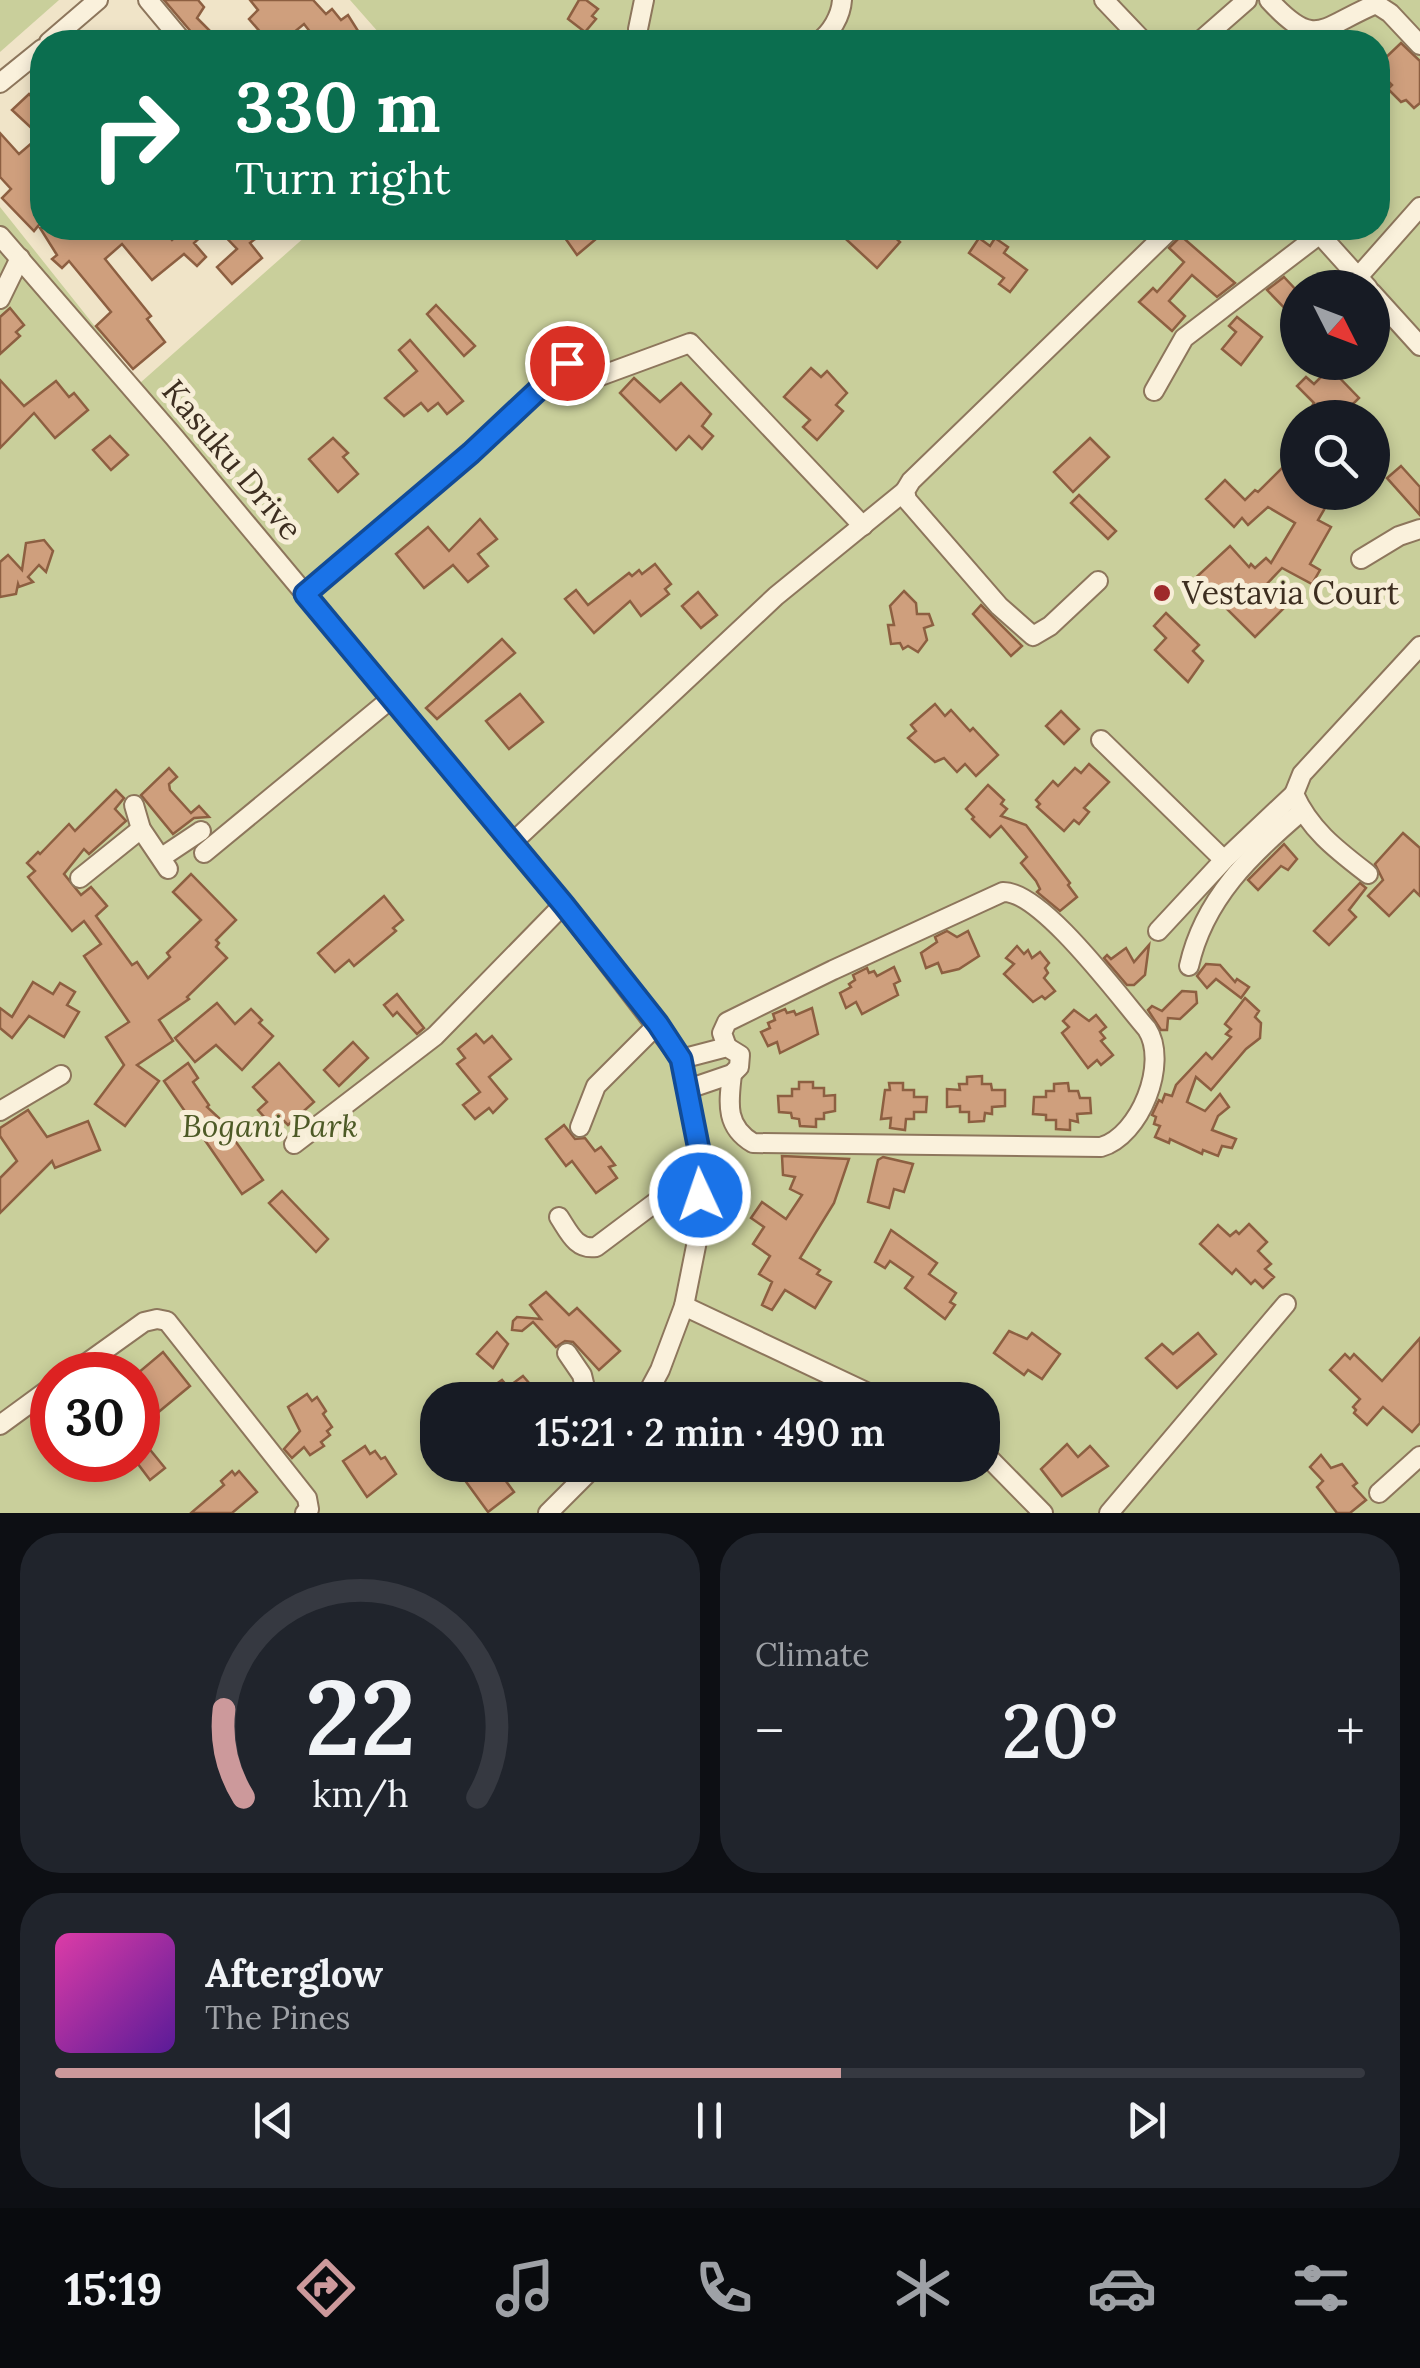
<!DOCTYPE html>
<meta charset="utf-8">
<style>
:root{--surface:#171b24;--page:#20242c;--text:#f1f3f6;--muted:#9ea1a6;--line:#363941;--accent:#cc999b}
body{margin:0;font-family:Lora,serif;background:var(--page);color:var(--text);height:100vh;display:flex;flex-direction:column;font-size:38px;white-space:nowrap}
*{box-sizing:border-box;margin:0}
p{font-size:32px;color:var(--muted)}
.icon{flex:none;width:55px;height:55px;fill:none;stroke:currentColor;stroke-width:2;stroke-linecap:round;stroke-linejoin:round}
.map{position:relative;height:1513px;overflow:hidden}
.side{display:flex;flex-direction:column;gap:20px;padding:20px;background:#0d0f14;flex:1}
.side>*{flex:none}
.banner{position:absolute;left:30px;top:30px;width:1360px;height:210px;border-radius:40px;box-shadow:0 5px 15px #0003;background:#0b6e4f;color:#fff;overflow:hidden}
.needle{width:65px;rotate:132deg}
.controls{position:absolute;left:1280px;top:270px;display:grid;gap:20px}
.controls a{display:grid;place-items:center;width:110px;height:110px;border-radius:50%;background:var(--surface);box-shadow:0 5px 15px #0003;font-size:50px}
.speed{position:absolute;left:30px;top:1352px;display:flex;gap:20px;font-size:50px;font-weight:700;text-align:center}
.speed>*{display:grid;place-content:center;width:130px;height:130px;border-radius:50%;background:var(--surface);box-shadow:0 5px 15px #0003;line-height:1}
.speed .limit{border:15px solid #d22;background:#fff;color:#111}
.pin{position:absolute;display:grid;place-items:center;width:85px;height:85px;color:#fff;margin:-42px;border:5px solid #fff;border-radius:50%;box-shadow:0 2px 10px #0007}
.me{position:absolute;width:110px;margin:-55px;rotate:357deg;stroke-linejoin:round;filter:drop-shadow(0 0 8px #0008)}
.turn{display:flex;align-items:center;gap:35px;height:210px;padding:0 40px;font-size:45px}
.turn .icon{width:130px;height:130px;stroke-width:2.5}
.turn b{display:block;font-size:70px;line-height:85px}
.big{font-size:75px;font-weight:600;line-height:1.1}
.side .card{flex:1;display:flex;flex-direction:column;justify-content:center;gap:15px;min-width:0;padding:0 35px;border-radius:40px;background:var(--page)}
.side .dial{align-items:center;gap:0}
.dial svg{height:260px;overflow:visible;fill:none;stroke:var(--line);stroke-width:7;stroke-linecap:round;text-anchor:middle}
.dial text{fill:var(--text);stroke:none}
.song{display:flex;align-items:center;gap:30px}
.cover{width:120px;height:120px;border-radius:15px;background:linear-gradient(135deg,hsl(320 70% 55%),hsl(270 70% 35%))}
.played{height:10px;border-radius:5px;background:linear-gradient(90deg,var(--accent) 60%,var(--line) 60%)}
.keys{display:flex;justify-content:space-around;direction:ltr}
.heat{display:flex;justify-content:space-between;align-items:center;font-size:55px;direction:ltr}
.side .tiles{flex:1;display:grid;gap:20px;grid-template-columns:1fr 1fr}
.card:last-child{grid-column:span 2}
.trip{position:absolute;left:420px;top:1382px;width:580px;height:100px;border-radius:40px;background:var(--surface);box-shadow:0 5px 15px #0003;font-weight:600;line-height:100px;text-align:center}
.menu{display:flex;height:160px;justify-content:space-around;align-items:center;background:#090b0e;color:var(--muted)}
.menu .icon{width:70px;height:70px}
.menu .active{color:var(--accent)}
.menu b{font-size:45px;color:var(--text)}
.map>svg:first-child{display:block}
.green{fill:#c9cf9b;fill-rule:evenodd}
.building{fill:#cf9f7d;stroke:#8d5f41;stroke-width:2.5}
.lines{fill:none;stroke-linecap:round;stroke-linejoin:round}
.minor-casing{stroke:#8d765c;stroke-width:22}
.minor{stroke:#faf1dc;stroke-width:18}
.route-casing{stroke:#114b97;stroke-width:25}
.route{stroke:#1a73e8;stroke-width:18}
.poi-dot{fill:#9e2a2b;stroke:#f7eed8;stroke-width:4}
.labels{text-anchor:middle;stroke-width:10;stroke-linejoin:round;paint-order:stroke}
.street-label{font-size:32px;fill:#3d2e20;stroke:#f7eed8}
.poi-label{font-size:32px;fill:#3d2e20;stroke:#f7eed8;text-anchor:start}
.park-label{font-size:32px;font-style:italic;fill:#4d5a26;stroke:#f7eed8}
</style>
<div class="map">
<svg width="1420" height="1513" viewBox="0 0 1420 1513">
<rect width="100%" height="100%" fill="#f0e4c8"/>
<g class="green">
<path d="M0,0H59L0,52Z"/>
<path d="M350,0H1420V1513H0V207L140,383L315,228H1378V42H387ZM1298,288H1372V362H1298ZM1298,418H1372V492H1298ZM52,1375H138V1460H52ZM438,1400H982V1465H438Z"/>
</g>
<g class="building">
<path d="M164,0H198L204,7L197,18L221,42H195L193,34Z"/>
<path d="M250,0H313L326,14L332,9L341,20L348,15L365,42H318L304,24L282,42H269L249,19L258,10Z"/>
<path d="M579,0H586L598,9L592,16L596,19L585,32L568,19Z"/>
<path d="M1401,43L1420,61V103L1414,108L1406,100L1401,102L1388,89L1392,85L1380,73L1385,68L1380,63Z"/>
<path d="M29,94L42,107V221L34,231L2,198L11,189L0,177V133L19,154L40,136L12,110Z"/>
<path d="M40,228H162L172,240L185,228H210L194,243L206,257L197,266L184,254L152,280L122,244L105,259L151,316L147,319L165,342L133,369L96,326L111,312L69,261L62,268L52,259L57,255Z"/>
<path d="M217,228H269L250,243L262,258L232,284L217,267L237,249Z"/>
<path d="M558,228H609L577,255Z"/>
<path d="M834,228H885L900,242L877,268Z"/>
<path d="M1181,236L1235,283L1217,297L1192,275L1169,301L1185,316L1172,331L1139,302L1153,288L1157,292L1184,262L1169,248Z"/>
<path d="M979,238L990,246L995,238L1008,247L1004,253L1027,270L1010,292L999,284L1004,278L969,253Z"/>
<path d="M1284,277L1298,292V322L1267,290Z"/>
<path d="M436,305L475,346L464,356L427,314Z"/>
<path d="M10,308L24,325L16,332L20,336L0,354V317Z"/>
<path d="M1237,317L1262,337L1241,365L1222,349L1236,332L1229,326Z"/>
<path d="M410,340L463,401L447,414L438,403L428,411L421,403L404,416L385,398L417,371L399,350Z"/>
<path d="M811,368L821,377L827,371L847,393L836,405L843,411L817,440L803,427L810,420L784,397Z"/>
<path d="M1330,368L1359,398L1339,418H1311L1318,411L1312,406L1314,403L1297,386L1306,377L1314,384Z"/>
<path d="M634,378L660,402L681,383L711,414L702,426L713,436L702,449L689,436L676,450L620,393Z"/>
<path d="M0,380L24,406L56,381L69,397L74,393L88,410L55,438L34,413L0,448Z"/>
<path d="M110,436L128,455L111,470L93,450Z"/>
<path d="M333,438L348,453L343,457L358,474L338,492L309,459Z"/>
<path d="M1090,438L1109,457L1073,492L1054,472Z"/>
<path d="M1298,452L1297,492H1310L1328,503L1318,520L1331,527L1310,564L1320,570L1312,584L1282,568L1264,587L1284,608L1255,637L1208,590L1203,596L1190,583L1230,546L1249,567L1251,564L1255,568L1266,558L1271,563L1295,523L1268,507L1248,525L1242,518L1234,527L1206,499L1225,480L1245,500L1255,490L1258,492Z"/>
<path d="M1401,466L1420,487V515L1387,478Z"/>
<path d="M1079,495L1116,531L1108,539L1071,503Z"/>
<path d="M480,519L497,539L478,554L488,566L468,582L453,565L424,588L396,554L428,527L449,551Z"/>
<path d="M44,540L53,551L46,572L39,565L28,577L33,582L19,587L18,584L16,594L0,597V562L8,555L22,570L26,543Z"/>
<path d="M655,564L671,584L665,589L669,594L641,616L630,601L594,633L565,599L576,590L588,605L629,573L632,576L639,570L642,574Z"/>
<path d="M904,591L916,603L917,614H929L933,625L924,628L927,640L918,652L908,646L903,649L900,643L891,644L888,625H894L890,606Z"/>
<path d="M698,592L717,615L701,628L682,606Z"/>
<path d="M981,605L1022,646L1011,656L973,614Z"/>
<path d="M1166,613L1199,645L1193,651L1203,661L1188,682L1155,650L1166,638L1154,626Z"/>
<path d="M502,639L515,653L437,719L426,708Z"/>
<path d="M520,694L543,722L509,749L486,721Z"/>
<path d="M935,704L945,716L951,710L970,731L973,728L998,755L976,776L965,764L957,772L944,758L935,762L908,738L916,731L911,725Z"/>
<path d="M1061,711L1079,729L1064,744L1046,726Z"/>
<path d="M1089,764L1109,782L1084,808L1089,812L1079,824L1074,820L1064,831L1037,807L1040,804L1036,800L1053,781L1058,786L1075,768L1081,773Z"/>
<path d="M169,768L177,777L169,784L170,790L191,813L199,806L209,817L194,818L173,834L141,795Z"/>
<path d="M988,785L1004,800L1001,804L1007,809L1001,816L1026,825L1070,883L1068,885L1077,897L1060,911L1037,892L1040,889L1036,881L1021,863L1027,857L1001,826L990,837L972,819L974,817L966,809Z"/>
<path d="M116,790L124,798L115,809L126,821L89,854L84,849L64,874L81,895L91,887L107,906L96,916L132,965L137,962L148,978L170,957L167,953L201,920L173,892L191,874L236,920L216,940L219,943L216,947L227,958L187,997L189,999L159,1020L173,1041L137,1065L159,1081L125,1126L95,1104L124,1065L106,1037L129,1022L84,956L101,944L84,921L72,931L28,877L35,871L27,863L38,852L40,854L69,824L75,831Z"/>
<path d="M1403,833L1420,848V896L1414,890L1389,916L1368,896L1383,880L1375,864Z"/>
<path d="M1284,844L1297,859L1288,870L1281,866L1258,890L1248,880Z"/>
<path d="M1360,883L1366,888L1349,910L1356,917L1329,945L1314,931Z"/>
<path d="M384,896L403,920L393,928L396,931L354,966L349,960L335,972L318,953Z"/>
<path d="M947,931L957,937L968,931L979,956L959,969L942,973L938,963L926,968L921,953L937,942L935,937Z"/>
<path d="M1149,945L1145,975L1134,985H1127L1104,958L1107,955L1111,959L1126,948L1134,962Z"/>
<path d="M1017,946L1024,954L1028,950L1032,958L1040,952L1049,963L1045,968L1048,973L1044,978L1055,991L1045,999L1042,996L1033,1002L1004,974L1014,964L1006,958Z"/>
<path d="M1206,964L1220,965L1235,982L1237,979L1249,987L1241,998L1216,979L1207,988L1197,976Z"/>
<path d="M894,967L900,981L894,984L898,995L862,1014L856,1002L846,1008L840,993L851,987L849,984L855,980L853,975L867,968L869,973L874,971L877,976Z"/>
<path d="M33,982L53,994L60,983L75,992L67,1005L79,1012L64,1037L29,1016L12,1038L0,1028V1008L12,1017Z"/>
<path d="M1182,991L1196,992L1197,1003L1180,1019L1168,1018L1167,1030H1161L1148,1010L1152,1006L1162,1011Z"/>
<path d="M397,994L424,1028L417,1034L397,1012L393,1016L384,1005Z"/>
<path d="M1245,998L1259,1011L1255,1017L1261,1023L1260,1038L1246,1049L1211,1090L1196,1077L1187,1102L1205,1111L1220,1094L1229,1107L1218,1116L1212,1130L1236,1139L1232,1148L1222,1146L1218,1156L1203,1150L1202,1154L1170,1139L1169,1143L1155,1137L1160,1126L1154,1124L1156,1117L1152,1115L1159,1100L1162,1102L1165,1094L1172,1096L1176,1085L1206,1053L1212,1059L1231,1037L1226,1034L1231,1029L1225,1024Z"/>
<path d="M217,1003L235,1024L251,1009L262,1020L259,1023L273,1036L242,1070L216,1045L195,1062L175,1038Z"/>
<path d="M812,1008L818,1034L780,1053L777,1042L768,1046L761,1032L770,1028L768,1023L775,1020L773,1014L785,1009L787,1013L794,1011L796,1015Z"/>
<path d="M1074,1010L1089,1021L1096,1015L1106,1027L1100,1032L1105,1038L1101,1041L1113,1055L1101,1065L1097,1060L1088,1068L1062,1033L1069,1027L1063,1021Z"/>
<path d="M476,1034L484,1043L492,1036L511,1059L489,1077L507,1099L493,1113L489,1108L475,1119L463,1105L480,1092L457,1064L465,1058L458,1049Z"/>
<path d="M353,1042L368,1058L339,1086L324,1070Z"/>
<path d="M188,1063L198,1078L193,1082L209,1105L207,1107L219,1118L263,1180L242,1194L164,1081Z"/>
<path d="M279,1063L314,1102L288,1125L283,1120L274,1128L258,1110L267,1102L253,1087Z"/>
<path d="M982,1076V1084H991L992,1090H1005V1106L992,1107V1114L985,1113L984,1121L969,1122V1112H960V1106L947,1107V1089L960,1090L959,1084H967V1077Z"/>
<path d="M799,1082H813V1088H824V1096L835,1095V1111L824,1113V1119H816V1127L800,1126L799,1119L792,1118L791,1113L779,1112L778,1096H792V1089H799Z"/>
<path d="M889,1083H903V1090H914V1097H927L926,1112H914V1119H906L905,1130L890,1128L891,1118L881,1119L885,1090H890Z"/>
<path d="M1068,1083L1069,1091H1078L1080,1098H1090L1091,1113L1077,1114L1078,1122L1070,1120V1130L1056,1129V1120H1046V1115L1033,1114L1034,1097H1046V1091H1054V1084Z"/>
<path d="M28,1110L47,1137L88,1121L100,1150L55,1168L52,1161L0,1213V1178L17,1161L0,1136V1128Z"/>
<path d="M564,1125L575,1139L585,1138L595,1151L601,1147L615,1165L609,1167L617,1178L596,1193L572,1161L566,1166L546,1139Z"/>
<path d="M782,1156L849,1159L834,1203L800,1258L820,1270L817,1274L831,1282L815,1308L785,1290L772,1310L762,1305L772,1282L759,1274L770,1256L753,1244L764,1227L751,1218L762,1202L786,1219L802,1195L790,1189L795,1177L783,1175Z"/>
<path d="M883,1157L913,1164L904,1192L894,1189L889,1208L868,1202L878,1160Z"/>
<path d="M282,1191L328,1239L316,1252L269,1203Z"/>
<path d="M1249,1224L1267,1242L1258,1251L1271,1264L1265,1269L1274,1277L1263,1288L1255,1280L1251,1284L1236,1269L1232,1274L1200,1244L1218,1225L1230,1236L1236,1231L1239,1234Z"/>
<path d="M891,1230L937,1263L929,1274L956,1293L950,1302L955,1305L945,1319L905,1288L913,1277L890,1261L885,1268L875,1262Z"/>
<path d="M546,1292L569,1315L577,1308L620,1351L599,1370L573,1342L565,1341L556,1347L533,1322L522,1331L512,1330L513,1321L517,1317L541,1319L530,1305Z"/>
<path d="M1009,1331L1027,1339L1032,1333L1060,1354L1042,1379L1028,1370L1024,1375L994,1353Z"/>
<path d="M497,1332L508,1344L493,1368L477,1354Z"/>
<path d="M1198,1333L1216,1354L1177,1388L1146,1358L1162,1344L1173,1354Z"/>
<path d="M1420,1338V1423L1412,1432L1383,1407L1367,1425L1354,1413L1356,1410L1353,1407L1360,1399L1330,1370L1345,1354L1350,1359L1354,1354L1382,1381Z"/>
<path d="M163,1352L190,1386L138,1429V1373Z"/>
<path d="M523,1376L544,1400H474L502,1380L508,1387Z"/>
<path d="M307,1394L312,1401L317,1397L326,1411L323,1414L332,1427L327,1431L330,1435L321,1442L324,1446L310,1455L304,1447L292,1458L284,1449L300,1431L288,1407Z"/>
<path d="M138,1435L165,1468L150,1480L138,1464Z"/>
<path d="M1067,1444L1078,1457L1090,1446L1108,1466L1062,1496L1041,1469Z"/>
<path d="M365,1446L370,1454L375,1451L381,1459L385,1457L396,1474L367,1497L343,1461Z"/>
<path d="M1321,1455L1331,1468L1342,1464L1357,1483L1353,1486L1366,1500L1350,1513H1337L1317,1487L1323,1481L1310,1467Z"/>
<path d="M494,1465L514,1492L488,1512L464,1479L480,1467L484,1472Z"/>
<path d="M232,1471L235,1475L239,1471L257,1492L232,1513H191L224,1485L221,1481Z"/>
</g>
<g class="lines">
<g class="minor-casing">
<g id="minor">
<path d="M148,0L183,42"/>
<path d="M1104,0L1144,42"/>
<path d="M1269,0C1316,51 1321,27 1376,4L1390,13L1420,45"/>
<path d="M49,42L98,0"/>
<path d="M639,42L638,29L644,0"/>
<path d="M818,42C831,33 841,16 842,0"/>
<path d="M1199,42L1247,0"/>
<path d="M0,83L42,49"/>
<path d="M1314,228L1368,288"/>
<path d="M0,236L174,437L392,698L563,905L681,1059L699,1150L701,1221L684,1306L660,1370L644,1400"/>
<path d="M1358,277L1420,207"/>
<path d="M1372,293L1420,346"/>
<path d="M0,299L20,258"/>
<path d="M1154,391L1184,338L1320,234"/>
<path d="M1361,559L1399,536L1420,529"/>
<path d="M1098,581L1050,626L1033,636L999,606L907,500L905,491L911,481L1172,228"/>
<path d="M305,594L471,453L567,363L592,379L690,343L863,526"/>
<path d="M1101,740L1224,860"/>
<path d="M134,805L141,829L168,869"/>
<path d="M512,843L776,596L905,491"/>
<path d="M204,853L392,698"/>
<path d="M162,857L201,831"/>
<path d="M1368,874C1337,850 1310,830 1294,794L1302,774L1420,646"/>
<path d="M80,878L141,829"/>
<path d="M1158,931L1224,860L1294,794"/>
<path d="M1189,966C1204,899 1250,855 1302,811"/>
<path d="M727,1047L722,1033L727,1022L833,970L1003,892C1042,891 1120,998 1147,1029C1169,1063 1140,1136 1101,1147L753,1143C724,1126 729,1101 732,1074"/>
<path d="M681,1059L727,1047L740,1055L739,1067L732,1074L688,1089"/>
<path d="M0,1111L61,1075"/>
<path d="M580,1127L596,1086L658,1024"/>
<path d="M294,1144L435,1036L563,905"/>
<path d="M559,1217C569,1232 576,1250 596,1247L700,1169"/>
<path d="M684,1306L883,1400"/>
<path d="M567,1353L582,1375L588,1400"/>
<path d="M70,1375L144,1322L157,1319L167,1321L307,1498L309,1509L305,1513"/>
<path d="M0,1425L52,1387"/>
<path d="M982,1451L1043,1513"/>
<path d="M1379,1493L1420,1456"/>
<path d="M548,1513L596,1465"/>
<path d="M1109,1513L1286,1304"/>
</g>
</g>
<use href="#minor" class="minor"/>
</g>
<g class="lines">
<g class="route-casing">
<path id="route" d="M567,363L471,453L305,594L564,905L658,1024L681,1059L699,1150L700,1195"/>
</g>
<use href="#route" class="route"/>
</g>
<circle class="poi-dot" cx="1162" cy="593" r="10"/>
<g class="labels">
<g class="street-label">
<text transform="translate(232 460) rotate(50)" y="11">Kasuku Drive</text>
</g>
<g class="poi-label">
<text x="1182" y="604">Vestavia Court</text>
</g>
<g class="park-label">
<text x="270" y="1137">Bogani Park</text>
</g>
</g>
</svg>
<div class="controls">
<a><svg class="needle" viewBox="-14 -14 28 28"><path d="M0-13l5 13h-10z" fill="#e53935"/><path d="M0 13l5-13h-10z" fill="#9ea1a6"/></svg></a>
<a><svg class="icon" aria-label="search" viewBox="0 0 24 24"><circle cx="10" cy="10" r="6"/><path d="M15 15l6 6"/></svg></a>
</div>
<div class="speed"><div class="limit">30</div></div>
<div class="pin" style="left:567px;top:363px;background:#d93025"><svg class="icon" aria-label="arrive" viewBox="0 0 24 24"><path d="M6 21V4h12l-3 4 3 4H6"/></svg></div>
<svg class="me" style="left:700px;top:1195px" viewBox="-20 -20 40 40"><circle r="17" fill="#1a73e8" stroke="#fff" stroke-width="3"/><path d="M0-11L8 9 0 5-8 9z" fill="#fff"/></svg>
<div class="trip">15:21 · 2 min · 490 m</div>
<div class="banner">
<div class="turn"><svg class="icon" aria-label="right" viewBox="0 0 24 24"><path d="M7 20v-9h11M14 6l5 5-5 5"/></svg><div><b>330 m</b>Turn right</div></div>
</div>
</div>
<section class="side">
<div class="tiles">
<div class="card dial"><svg viewBox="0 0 100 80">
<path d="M14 69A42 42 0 1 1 86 69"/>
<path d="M14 69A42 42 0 0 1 8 42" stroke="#cc999b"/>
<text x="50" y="56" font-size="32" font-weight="700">22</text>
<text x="50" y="72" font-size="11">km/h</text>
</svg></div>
<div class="card"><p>Climate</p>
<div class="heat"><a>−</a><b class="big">20°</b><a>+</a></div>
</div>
<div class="card">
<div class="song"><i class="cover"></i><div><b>Afterglow</b><p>The Pines</p></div></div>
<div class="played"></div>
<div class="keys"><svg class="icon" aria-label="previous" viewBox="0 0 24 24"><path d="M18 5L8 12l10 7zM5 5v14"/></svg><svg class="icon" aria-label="pause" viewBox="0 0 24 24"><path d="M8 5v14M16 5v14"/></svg><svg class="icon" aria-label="next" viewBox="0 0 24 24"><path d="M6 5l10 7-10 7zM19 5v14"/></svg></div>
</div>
</div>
</section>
<nav class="menu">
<b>15:19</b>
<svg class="icon active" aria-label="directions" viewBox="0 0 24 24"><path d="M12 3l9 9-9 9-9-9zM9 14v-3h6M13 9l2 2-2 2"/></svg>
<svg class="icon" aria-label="music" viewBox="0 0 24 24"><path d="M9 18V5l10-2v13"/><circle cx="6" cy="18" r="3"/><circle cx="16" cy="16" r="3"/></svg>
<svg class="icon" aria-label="phone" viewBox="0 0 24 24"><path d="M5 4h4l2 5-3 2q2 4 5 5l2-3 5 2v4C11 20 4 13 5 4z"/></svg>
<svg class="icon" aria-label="climate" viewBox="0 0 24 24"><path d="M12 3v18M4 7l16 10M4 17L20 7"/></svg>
<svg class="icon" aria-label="car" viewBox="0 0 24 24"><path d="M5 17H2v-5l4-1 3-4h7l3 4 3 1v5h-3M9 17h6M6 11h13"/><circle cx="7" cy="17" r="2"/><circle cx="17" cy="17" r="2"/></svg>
<svg class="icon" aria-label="filters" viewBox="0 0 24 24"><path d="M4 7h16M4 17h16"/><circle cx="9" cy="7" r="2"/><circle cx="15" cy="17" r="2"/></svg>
</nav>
